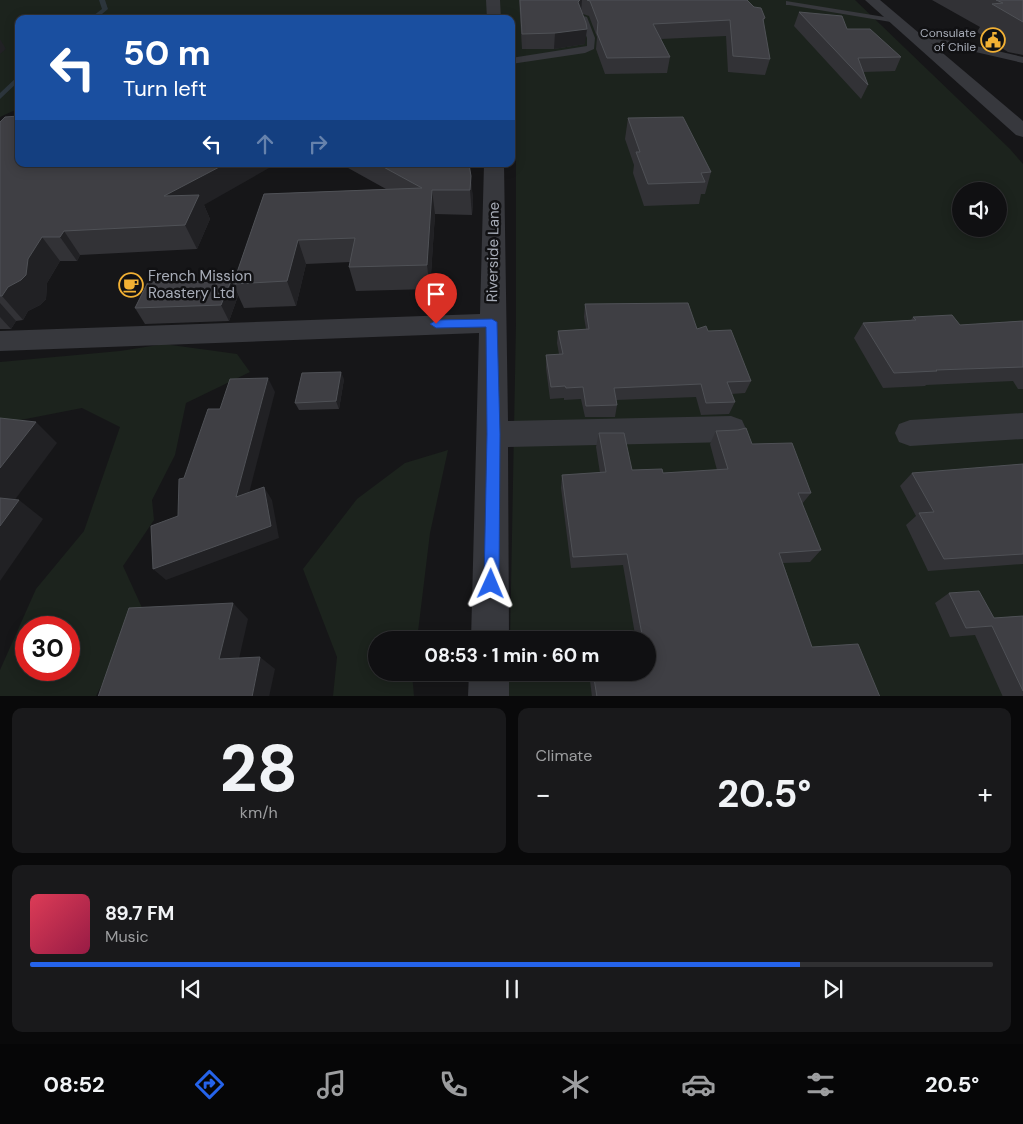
<!DOCTYPE html>
<meta charset="utf-8">
<style>
:root{--surface:#101012;--page:#19191b;--text:#f1f3f6;--muted:#9c9d9f;--line:#303032;--accent:#2563eb}
body{margin:0;font-family:"DM Sans",sans-serif;background:var(--page);color:var(--text);height:100vh;display:flex;flex-direction:column;font-size:19px;white-space:nowrap}
*{box-sizing:border-box;margin:0}
p{font-size:16px;color:var(--muted)}
.icon{flex:none;width:28px;height:28px;fill:none;stroke:currentColor;stroke-width:2;stroke-linecap:round;stroke-linejoin:round}
.map{position:relative;height:696px;overflow:hidden}
.drawer{display:flex;flex-direction:column;gap:12px;padding:12px;background:#09090a;flex:1}
.drawer>*{flex:none}
.banner{position:absolute;left:15px;top:15px;width:500px;height:152px;border-radius:10px;box-shadow:0 2px 12px #0003,0 0 0 1px var(--line);background:#1a4fa0;color:#fff;overflow:hidden}
.controls{position:absolute;left:952px;top:182px;display:grid;gap:10px}
.controls a{display:grid;place-items:center;width:55px;height:55px;border-radius:50%;background:var(--surface);box-shadow:0 2px 12px #0003,0 0 0 1px var(--line);font-size:25px}
.speed{position:absolute;left:15px;top:616px;display:flex;gap:10px;font-size:25px;font-weight:700;text-align:center}
.speed>*{display:grid;place-content:center;width:65px;height:65px;border-radius:50%;background:var(--surface);box-shadow:0 2px 12px #0003,0 0 0 1px var(--line);line-height:1}
.speed .limit{border:8px solid #d22;background:#fff;color:#111}
.pin{position:absolute;display:grid;place-items:center;width:42px;height:42px;color:#fff;margin:-51px -21px;border-radius:50% 50% 50% 0;rotate:-45deg;box-shadow:0 0 5px #0007}
.pin .icon{rotate:45deg}
.me{position:absolute;width:55px;margin:-28px;rotate:1deg;stroke-linejoin:round;filter:drop-shadow(0 0 4px #0008)}
.turn{display:flex;align-items:center;gap:18px;height:105px;padding:0 25px;font-size:22px}
.turn .icon{width:65px;height:65px;stroke-width:2.5}
.turn b{display:block;font-size:35px;line-height:42px}
.lanes{display:flex;align-items:center;height:48px;padding:0 25px;background:#0003;justify-content:center;gap:25px;direction:ltr}
.lanes .off{opacity:.35}
.big{font-size:38px;font-weight:700;line-height:1.1}
.drawer .tile{flex:1;display:flex;flex-direction:column;justify-content:center;gap:8px;min-width:0;padding:0 18px;border-radius:10px;background:var(--page)}
.drawer .dial{align-items:center;gap:0}
.dial b{font-size:65px;line-height:1}
.song{display:flex;align-items:center;gap:15px}
.cover{width:60px;height:60px;border-radius:8px;background:linear-gradient(135deg,hsl(350 70% 55%),hsl(340 70% 35%))}
.played{height:5px;border-radius:2px;background:linear-gradient(90deg,var(--accent) 80%,var(--line) 80%)}
.keys{display:flex;justify-content:space-around;direction:ltr}
.heat{display:flex;justify-content:space-between;align-items:center;font-size:28px;direction:ltr}
.drawer .tiles{flex:1;display:grid;gap:12px;grid-template-columns:1fr 1fr}
.tile:last-child{grid-column:span 2}
.trip{position:absolute;left:368px;top:631px;width:288px;height:50px;border-radius:25px;background:var(--surface);box-shadow:0 2px 12px #0003,0 0 0 1px var(--line);font-weight:700;line-height:50px;text-align:center}
.menu{display:flex;height:80px;justify-content:space-around;align-items:center;background:#060607;color:var(--muted)}
.menu .icon{width:35px;height:35px}
.menu .active{color:var(--accent)}
.menu b{font-size:22px;color:var(--text)}
.map>svg:first-child{display:block}
.green{fill:#1c231d;fill-rule:evenodd}
.lines{fill:none;stroke-linecap:round;stroke-linejoin:round}
.stream{fill:#2c353c;fill-rule:evenodd}
.service{fill:#37383d;fill-rule:evenodd}
.minor{fill:#37383d;fill-rule:evenodd}
.tertiary{fill:#37383d;fill-rule:evenodd}
.wall{fill:#323236}
.shaded-wall{fill:#212124}
.building{fill:#3f3f44;stroke:#4f5156}
.route{fill:#2563eb;stroke:#184099}
.labels{text-anchor:middle;stroke-width:5;stroke-linejoin:round;paint-order:stroke}
.far-poi-label{font-size:12px;fill:#a8adb8;stroke:#111113;text-anchor:end}
.street-label{font-size:15px;fill:#a8adb8;stroke:#111113}
.poi-label{font-size:15px;fill:#a8adb8;stroke:#111113;text-anchor:start}
</style>
<div class="map">
<svg width="1023" height="697" viewBox="0 0 1023 697">
<rect width="100%" height="100%" fill="#161618"/>
<g class="green">
<path d="M0,0H855L1010,149L1023,164V696H509V673L646,672V640H510L516,323V102L511,101V19H19V110L13,111L0,117ZM961,191H999V229H961Z"/>
<path d="M164,344L237,354L250,372L186,403L175,455L152,500L154,520L123,566L143,610L117,655L96,696H0V670L36,589L84,531L120,427L82,408L0,424V362L120,351ZM26,628H69V670H26Z"/>
<path d="M448,450L430,533L417,640H376V672L412,673L414,696H333L337,657L303,569L357,499L405,463Z"/>
</g>
<g class="lines">
<g class="stream">
<path d="M99,0H105L108,9L96,19H89L102,9Z"/>
<path d="M19,75V81L0,99V93Z"/>
</g>
<g class="service">
<path d="M786,1L897,19L901,21L897,23L789,5H786Z"/>
<path d="M580,15L587,17L595,38L594,49L585,53L511,64V58L587,46V38L579,17Z"/>
<path d="M918,36L958,42L1023,57V63L958,48L915,41V37Z"/>
</g>
<g class="minor">
<path d="M486,0H500L501,19H487Z"/>
<path d="M484,164H504L508,421L731,416L742,420L746,429L742,438L731,442L508,447L509,640H471L479,333L0,351V331L480,314Z"/>
<path d="M1023,413V439L910,446L899,442L895,433L899,424L910,420Z"/>
<path d="M469,672H509V697H468Z"/>
</g>
<path class="tertiary" d="M865,0H880L1023,121V137L1016,135Z"/>
</g>
<g class="wall">
<path d="M519,0H747L765,18L763,22L770,59L765,75L728,72L726,36L661,39L670,57L667,73L605,74L596,49L597,37L589,16L583,14L585,44L554,49H522Z"/>
<path d="M932,0H1023V55L1008,52L977,32L980,27Z"/>
<path d="M799,12L847,29L901,57L895,71L863,72L868,85L861,99L794,26Z"/>
<path d="M628,118L711,172L705,194H701L699,204L644,206L633,173L634,165L625,139Z"/>
<path d="M0,122L204,205L210,219L197,249L80,255L77,261H60L47,283L46,299L40,305L28,311L23,320L16,321L11,329H0Z"/>
<path d="M341,164H469L473,200L472,215L435,214L430,289L356,291L349,267L350,262L306,264L296,306L244,308L233,284L264,194L386,189Z"/>
<path d="M231,281L238,296L229,321L145,324L135,308Z"/>
<path d="M585,304L708,331L751,381L745,393L731,394L735,402L729,414L701,415L696,397L616,400L617,405L615,417H585L581,399L564,400V398L550,399L546,368V355L559,354L557,343L558,331L586,329L584,317Z"/>
<path d="M913,317L960,325L1023,321V389H1018L1013,381L926,385L925,386L883,388L854,338L863,323L911,320Z"/>
<path d="M344,379L339,409L299,410L295,403Z"/>
<path d="M716,431L752,444L811,493L802,504L821,550L810,562L783,563L812,647L880,697H592L589,672H646V640H636L623,565L571,568L561,488L562,475L600,473L596,447L599,433L632,470L663,473L717,470L710,444Z"/>
<path d="M1023,464V564L928,571L906,525L916,516L900,486L912,473Z"/>
<path d="M949,593L994,618L1023,616V697H1003L975,635L950,637L935,603Z"/>
</g>
<g class="shaded-wall">
<path d="M580,0H582L581,13L578,2Z"/>
<path d="M587,29L585,44L554,49L555,33Z"/>
<path d="M0,39L6,49L0,54Z"/>
<path d="M225,164H276L204,205L210,219L197,249L185,225L164,196Z"/>
<path d="M471,176L473,200L472,215L470,190Z"/>
<path d="M432,190L435,214L430,289L427,265Z"/>
<path d="M64,231L80,255L77,261L60,237Z"/>
<path d="M42,237L60,261L47,283L46,299L40,305L28,311L23,320L2,296L8,287Z"/>
<path d="M298,240L306,264L296,306L287,281Z"/>
<path d="M231,281L238,296L229,321L221,305Z"/>
<path d="M0,303L16,321L11,329L0,317Z"/>
<path d="M341,372L344,379L339,409L336,401Z"/>
<path d="M268,378L275,392L245,509L236,497Z"/>
<path d="M36,422L57,443L5,513L0,510V468Z"/>
<path d="M264,487L272,500L279,538L166,580L153,569Z"/>
<path d="M19,500L43,519L0,581V526Z"/>
<path d="M233,603L248,619L236,672L219,659Z"/>
<path d="M260,657L275,669L269,697H252Z"/>
</g>
<g class="building">
<path d="M520,0H580L578,2L586,23L587,29L555,33L522,34Z"/>
<path d="M587,0H747L754,7L761,8L765,18L763,19L770,59L733,56L730,20L653,24L670,57L607,58L597,33L598,22L590,1Z"/>
<path d="M996,0H1023V22L992,4L1003,3Z"/>
<path d="M799,12L842,16L847,29H870L901,57L858,58L868,85Z"/>
<path d="M19,116V164H225L164,196L199,195L185,225L64,231L60,237H42L28,259L26,275L21,280L8,287L2,296H0V122L5,117Z"/>
<path d="M683,117L711,172L701,173L705,182L648,184L636,152H640L628,118Z"/>
<path d="M378,164H469L471,176L470,190H432L427,265L349,267L355,238L298,240L287,281L233,284L264,194L422,188Z"/>
<path d="M231,281L221,305L135,308L148,282Z"/>
<path d="M688,303L697,329L706,326L708,331L731,330L751,381L727,382L735,402L706,403L701,384L614,388L617,405L586,406L583,387L566,388L565,386L551,387L546,355L563,354L558,331L589,329L585,304Z"/>
<path d="M952,315L960,325L1023,321V367L936,370L937,371L894,373L863,323L916,320L913,317Z"/>
<path d="M341,372L336,401L295,403L302,373Z"/>
<path d="M268,378L236,497L264,487L271,526L153,569L151,526L178,516L179,479L184,478L208,409H220L230,379Z"/>
<path d="M0,418L36,422L0,468Z"/>
<path d="M746,428L752,444L792,443L811,493H798L821,550L779,553L812,647L858,644L880,697H597L593,672H646V640H643L627,554L573,557L562,475L606,472L599,433H624L632,470L662,469L663,473L728,469L716,431L738,430Z"/>
<path d="M1023,464V554L944,559L919,513L934,512L912,473Z"/>
<path d="M0,498L19,500L0,526Z"/>
<path d="M979,591L994,618L1023,616V691L992,626L966,628L949,593Z"/>
<path d="M233,603L219,659L260,657L252,697H98L129,608Z"/>
</g>
<path class="route" d="M492,319L497,322L500,434L499,584L496,590L491,592L486,590L484,584L487,434L486,327L436,328L430,324L436,320Z"/>
<defs>
<g id="civic-ring" transform="scale(1.25)"><circle r="9.5" fill="#111113" stroke="#f2b134" stroke-width="1.5"/><path d="M-.6-6.5H3V-4.5H.6V-3L4-1V1h2V6H-6V1h2V-1L-.6-3ZM-1.2 2.5V6h2.4V2.5Z" fill="#f2b134"/></g>
<g id="cafe-ring" transform="scale(1.25)"><circle r="9.5" fill="#111113" stroke="#f2b134" stroke-width="1.5"/><path d="M-5.5-4.5H6V0H3Q3 3.5 0 3.5H-2.5Q-5.5 3.5-5.5 0ZM3-3.2v2h1.7v-2ZM-6 4.5H4V6H-6Z" fill="#f2b134"/></g>
</defs>
<g fill-rule="evenodd">
<use href="#civic-ring" x="993" y="40"/>
<use href="#cafe-ring" x="131" y="285"/>
</g>
<g class="labels">
<g class="far-poi-label">
<text x="976" y="37">Consulate<tspan x="976" dy="14">of Chile</tspan></text>
</g>
<g class="street-label">
<text transform="translate(493 252) rotate(-89)" y="5">Riverside Lane</text>
</g>
<g class="poi-label">
<text x="148" y="281">French Mission<tspan x="148" dy="17">Roastery Ltd</tspan></text>
</g>
</g>
</svg>
<div class="controls">
<a><svg class="icon" aria-label="sound" viewBox="0 0 24 24"><path d="M4 9h4l5-4v14l-5-4H4zM17 9q2 3 0 6"/></svg></a>
</div>
<div class="speed"><div class="limit">30</div></div>
<div class="pin" style="left:436px;top:324px;background:#d93025"><svg class="icon" aria-label="arrive" viewBox="0 0 24 24"><path d="M6 21V4h12l-3 4 3 4H6"/></svg></div>
<svg class="me" style="left:491px;top:584px" viewBox="-20 -20 40 40"><path d="M0-17L14 15 0 8-14 15z" fill="#2563eb" stroke="#fff" stroke-width="4"/></svg>
<div class="trip">08:53 · 1 min · 60 m</div>
<div class="banner">
<div class="turn"><svg class="icon" aria-label="left" viewBox="0 0 24 24"><path d="M17 20v-9H6M10 6l-5 5 5 5"/></svg><div><b>50 m</b>Turn left</div></div>
<div class="lanes"><svg class="icon" aria-label="left" viewBox="0 0 24 24"><path d="M17 20v-9H6M10 6l-5 5 5 5"/></svg><svg class="icon off" aria-label="ahead" viewBox="0 0 24 24"><path d="M12 20V5M6 11l6-6 6 6"/></svg><svg class="icon off" aria-label="right" viewBox="0 0 24 24"><path d="M7 20v-9h11M14 6l5 5-5 5"/></svg></div>
</div>
</div>
<section class="drawer">
<div class="tiles">
<div class="tile dial"><b>28</b><p>km/h</p></div>
<div class="tile"><p>Climate</p>
<div class="heat"><a>−</a><b class="big">20.5°</b><a>+</a></div>
</div>
<div class="tile">
<div class="song"><i class="cover"></i><div><b>89.7 FM</b><p>Music</p></div></div>
<div class="played"></div>
<div class="keys"><svg class="icon" aria-label="previous" viewBox="0 0 24 24"><path d="M18 5L8 12l10 7zM5 5v14"/></svg><svg class="icon" aria-label="pause" viewBox="0 0 24 24"><path d="M8 5v14M16 5v14"/></svg><svg class="icon" aria-label="next" viewBox="0 0 24 24"><path d="M6 5l10 7-10 7zM19 5v14"/></svg></div>
</div>
</div>
</section>
<nav class="menu">
<b>08:52</b>
<svg class="icon active" aria-label="directions" viewBox="0 0 24 24"><path d="M12 3l9 9-9 9-9-9zM9 14v-3h6M13 9l2 2-2 2"/></svg>
<svg class="icon" aria-label="music" viewBox="0 0 24 24"><path d="M9 18V5l10-2v13"/><circle cx="6" cy="18" r="3"/><circle cx="16" cy="16" r="3"/></svg>
<svg class="icon" aria-label="phone" viewBox="0 0 24 24"><path d="M5 4h4l2 5-3 2q2 4 5 5l2-3 5 2v4C11 20 4 13 5 4z"/></svg>
<svg class="icon" aria-label="climate" viewBox="0 0 24 24"><path d="M12 3v18M4 7l16 10M4 17L20 7"/></svg>
<svg class="icon" aria-label="car" viewBox="0 0 24 24"><path d="M5 17H2v-5l4-1 3-4h7l3 4 3 1v5h-3M9 17h6M6 11h13"/><circle cx="7" cy="17" r="2"/><circle cx="17" cy="17" r="2"/></svg>
<svg class="icon" aria-label="filters" viewBox="0 0 24 24"><path d="M4 7h16M4 17h16"/><circle cx="9" cy="7" r="2"/><circle cx="15" cy="17" r="2"/></svg>
<b>20.5°</b>
</nav>
